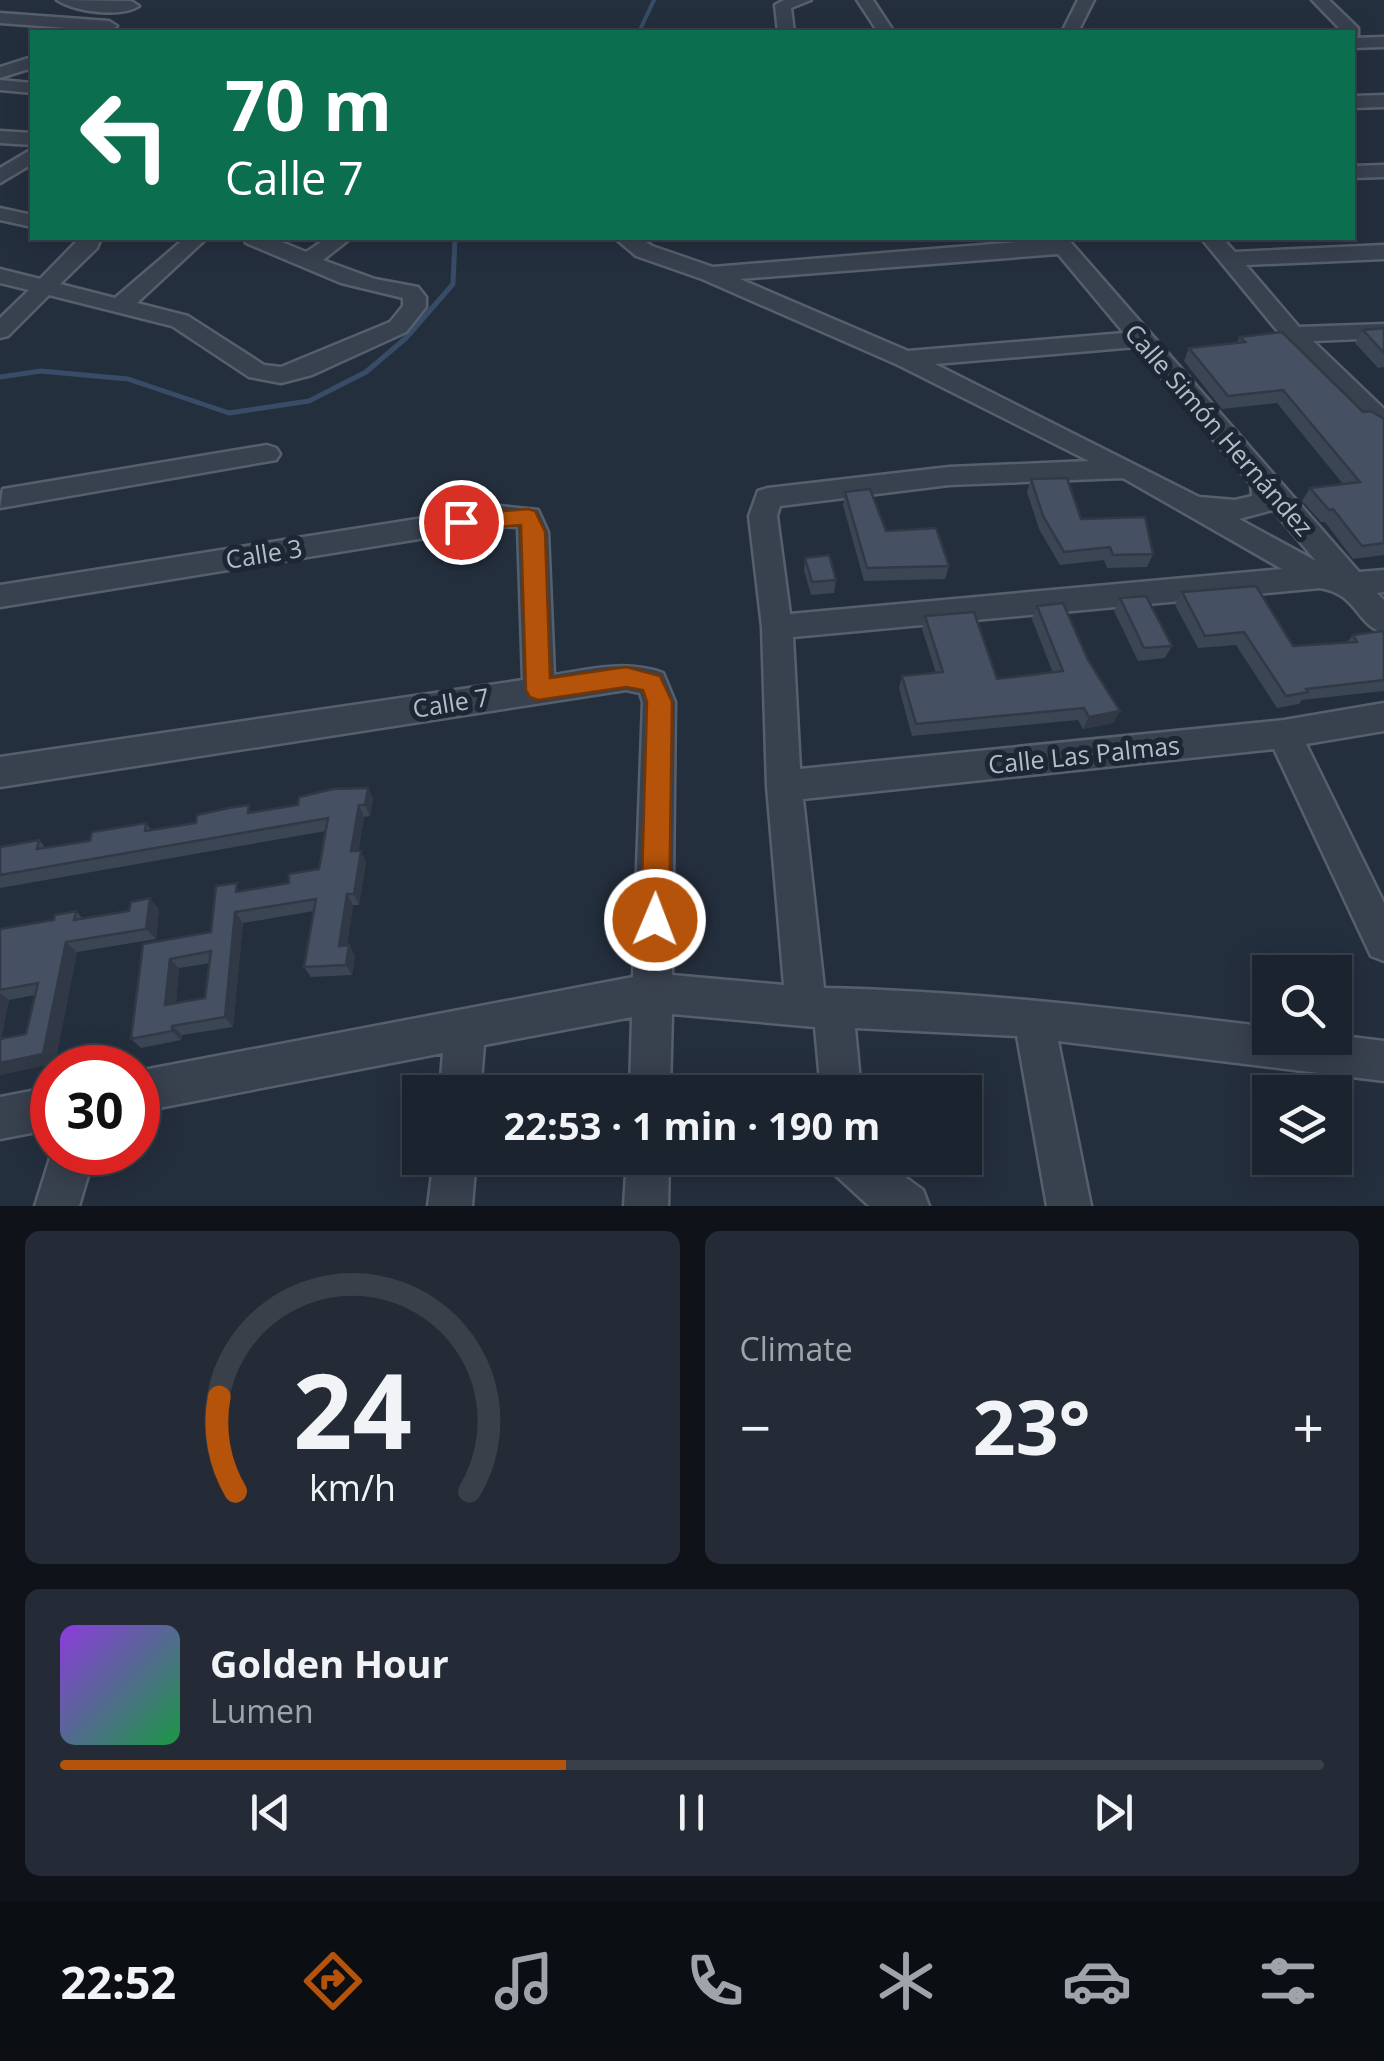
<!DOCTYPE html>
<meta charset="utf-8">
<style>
:root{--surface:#1b232e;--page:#242b36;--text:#f1f3f6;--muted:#a0a4aa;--line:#39404a;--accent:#b45309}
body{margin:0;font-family:"Open Sans",sans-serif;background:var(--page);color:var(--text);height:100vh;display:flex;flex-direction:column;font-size:38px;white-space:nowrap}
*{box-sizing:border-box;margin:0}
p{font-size:32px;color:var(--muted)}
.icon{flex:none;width:55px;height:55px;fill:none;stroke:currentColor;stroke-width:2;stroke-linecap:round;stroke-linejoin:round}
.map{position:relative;height:1206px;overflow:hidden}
.sheet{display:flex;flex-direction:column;gap:25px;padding:25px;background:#0f1319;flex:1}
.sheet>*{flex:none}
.banner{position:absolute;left:30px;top:30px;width:1325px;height:210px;border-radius:0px;box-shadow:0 5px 25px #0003,0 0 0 2px var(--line);background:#0b6e4f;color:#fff;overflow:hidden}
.fabs{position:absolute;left:1252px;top:955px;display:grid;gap:20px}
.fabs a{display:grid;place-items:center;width:100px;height:100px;border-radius:0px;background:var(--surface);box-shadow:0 5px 25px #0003,0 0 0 2px var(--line);font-size:50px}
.speed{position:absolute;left:30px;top:1045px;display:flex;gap:20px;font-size:50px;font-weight:700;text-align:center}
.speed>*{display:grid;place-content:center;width:130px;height:130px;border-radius:50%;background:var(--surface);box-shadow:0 5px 25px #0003,0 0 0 2px var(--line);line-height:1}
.speed .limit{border:15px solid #d22;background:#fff;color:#111}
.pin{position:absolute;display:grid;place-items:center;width:85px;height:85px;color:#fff;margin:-42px;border:5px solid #fff;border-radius:50%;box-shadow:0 2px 10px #0007}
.me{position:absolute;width:110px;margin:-55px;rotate:1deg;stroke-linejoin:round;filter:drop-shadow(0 0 8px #0008)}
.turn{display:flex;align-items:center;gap:35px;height:210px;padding:0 30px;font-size:45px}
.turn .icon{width:130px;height:130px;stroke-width:2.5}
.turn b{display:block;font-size:70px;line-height:85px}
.big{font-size:75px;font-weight:700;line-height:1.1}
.sheet .widget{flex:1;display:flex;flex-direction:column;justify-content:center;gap:15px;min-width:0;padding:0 35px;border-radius:15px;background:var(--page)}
.sheet .dial{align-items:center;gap:0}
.dial svg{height:260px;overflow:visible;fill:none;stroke:var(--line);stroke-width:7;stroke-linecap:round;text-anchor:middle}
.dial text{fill:var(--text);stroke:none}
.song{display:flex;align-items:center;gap:30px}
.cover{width:120px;height:120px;border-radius:15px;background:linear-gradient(135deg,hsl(270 70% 55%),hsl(140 70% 35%))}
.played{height:10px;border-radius:5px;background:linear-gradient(90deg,var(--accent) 40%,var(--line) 40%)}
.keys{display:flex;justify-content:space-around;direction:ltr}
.heat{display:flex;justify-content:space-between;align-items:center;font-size:55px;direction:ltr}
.sheet .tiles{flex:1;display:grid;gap:25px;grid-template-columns:1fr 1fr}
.widget:last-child{grid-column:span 2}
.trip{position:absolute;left:402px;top:1075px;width:580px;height:100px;border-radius:0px;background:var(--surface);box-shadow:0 5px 25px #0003,0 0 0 2px var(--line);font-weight:700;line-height:100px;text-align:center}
.tab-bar{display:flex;height:160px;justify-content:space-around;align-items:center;background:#0b0e12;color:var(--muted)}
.tab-bar .icon{width:70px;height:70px}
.tab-bar .on{color:var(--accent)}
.tab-bar b{font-size:45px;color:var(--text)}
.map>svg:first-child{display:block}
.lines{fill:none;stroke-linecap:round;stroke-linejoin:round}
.stream-far1{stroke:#394c67;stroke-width:4}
.stream{stroke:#394c67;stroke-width:5}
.minor-casing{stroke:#565f6c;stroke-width:5}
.minor{fill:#38414e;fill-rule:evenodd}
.wall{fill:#3b4654;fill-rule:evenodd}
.shaded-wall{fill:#303945}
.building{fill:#455162;stroke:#303945;stroke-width:2.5;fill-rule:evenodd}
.route{fill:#b45309;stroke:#753606;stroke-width:2.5}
.labels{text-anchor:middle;stroke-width:10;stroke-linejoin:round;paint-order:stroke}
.street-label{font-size:25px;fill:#b4bcc9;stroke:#1d2633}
</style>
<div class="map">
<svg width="1384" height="1206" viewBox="0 0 1384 1206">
<rect width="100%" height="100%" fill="#242f3e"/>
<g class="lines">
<path class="stream-far1" d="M639,32L654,0"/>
<path class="stream" d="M0,377L41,371L128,379L229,413L309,401L366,372L406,338L453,284L455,238"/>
<g class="minor-casing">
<g id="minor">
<path d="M57,0L131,1L139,6C121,18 75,12 57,0Z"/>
<path d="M784,0H811L791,8L794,32H778L775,5Z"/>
<path d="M857,0H873L894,32H878Z"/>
<path d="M1078,0H1094L1078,32H1062Z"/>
<path d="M1312,0H1329L1358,28V36L1343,32Z"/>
<path d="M0,13L109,21L117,26L109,31L0,23Z"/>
<path d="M1384,37V47L1352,48V38Z"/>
<path d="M32,57V68L0,78V67Z"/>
<path d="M0,80L32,83V93L0,90Z"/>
<path d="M1384,95V107L1352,108V96Z"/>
<path d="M0,131L32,133V145L0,143Z"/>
<path d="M32,149V164L0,183V168Z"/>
<path d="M1384,165V177L1352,178V166Z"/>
<path d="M0,208L32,215V227L0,220Z"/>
<path d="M80,238H101L97,248L60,284L115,298L185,238H207L137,303L188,316L264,365L281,367L390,322L403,306V298L341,283L246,243L244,238H272L306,252L327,238H351L323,260L375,279L418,287L426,297V307L406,332L312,375L281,383L249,377L172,326L49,295L8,336L0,338V318L29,290L0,283V269L40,279Z"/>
<path d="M615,238H639L652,246L713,267L1067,238L1359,572L1384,570V592L1377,593L1384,600V633C1354,623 1359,595 1320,588L793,637L800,769L1284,720L1384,703V731L1306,744L1384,903V961L1371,956L1274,749L803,799L824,988C973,991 1121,1009 1270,1027V1038L1335,1035L1384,1041V1081L1058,1041L1091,1206H1047L1017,1036L855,1028L861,1092H821L815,1027L672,1014L670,1092H630L632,1017L484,1045L480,1092H440L443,1053L138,1112V1071L633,977L643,702L640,693L626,690L0,787V757L523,680L518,527L499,526L0,607V585L499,506L538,510L548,532L554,675C592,669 626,660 663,673L675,702L672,975L784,985L767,786L762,627L749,516L758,491L768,488L949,467L1089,461L896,364L702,279L636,256ZM1058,254L1124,333L908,351L740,279ZM1136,347L1251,484L1252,496L1235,500L1199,497L935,364ZM1123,478L1282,569L790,614L777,516L780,506L949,485ZM1273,510L1316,561L1239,519Z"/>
<path d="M1201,238H1222L1235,252L1384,245V259L1246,265L1299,327L1384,324V338L1313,341L1384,409V433L1375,430L1285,340Z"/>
<path d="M267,445L276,448L280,454L276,460L0,508L3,489Z"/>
<path d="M52,1087V1129L0,1139V1097Z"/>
<path d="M52,1152H95L79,1206H35Z"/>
<path d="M434,1158H476L472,1206H428Z"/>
<path d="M627,1158H669L668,1206H624Z"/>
<path d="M827,1158H879L923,1190L929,1206H869L833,1173Z"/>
</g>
</g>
<use href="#minor" class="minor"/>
</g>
<g class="wall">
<path d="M1384,328V367L1378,368L1355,343L1363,330Z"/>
<path d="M1240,337L1363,412L1384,419V555L1353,559L1325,522H1321L1302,501L1310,488L1343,484L1277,403L1222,409L1184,361L1189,348L1237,343Z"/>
<path d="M1031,479L1081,519L1153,554L1147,567L1107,568L1104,560L1060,565L1039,529L1027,492Z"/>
<path d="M845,492L886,531L949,566L945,579L864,581L843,505Z"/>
<path d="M805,558L836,580L834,593L811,595L804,570Z"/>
<path d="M1182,592L1293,646L1347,642L1353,635L1384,634V691L1302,700L1299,704L1277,708L1236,645L1198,648L1175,605Z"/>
<path d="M1120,598L1172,646L1165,658L1138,661L1114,611Z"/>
<path d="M1037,606L1088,660L1120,711L1113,723L1083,729L1078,720L912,736L899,688L902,676L936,673L922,629L925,616L997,679L1053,673L1032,619Z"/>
<path d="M368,788L373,799L370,816L364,817L358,851L366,862L359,905H353L347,945L355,955L352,975L311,977L304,967L314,911L243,923L233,1027L182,1035L181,1040L141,1048L131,1039L143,944L211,932L242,891L289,883L319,869L326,831L0,888V847L39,840L46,848L90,841L146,823L151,830L196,823L298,805ZM210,963L205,998L176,1003L179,968Z"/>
<path d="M159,909L156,939L77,952L55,1063L0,1075V929L54,920L76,911L83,919L129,911ZM35,995L26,1034L1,1039L9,1000Z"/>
</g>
<g class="shaded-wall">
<path d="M1120,711L1113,723L1083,729L1089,717Z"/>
<path d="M368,788L373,799L370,816L365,805Z"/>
<path d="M359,805L364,817L357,862L351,851Z"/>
<path d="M361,851L366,862L359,905L354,894Z"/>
<path d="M347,894L353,905L345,956L339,946Z"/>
<path d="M150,898L159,909L156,939L146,929Z"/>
<path d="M235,912L243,923L233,1027L225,1017Z"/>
<path d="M66,942L77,952L55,1063L0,1075V1063L43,1054Z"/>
<path d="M349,945L355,955L352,975L346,965Z"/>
<path d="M170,959L179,968L175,1014L165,1005Z"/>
<path d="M0,993L9,1000L0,1041Z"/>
<path d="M172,1026L182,1035L181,1040L172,1031Z"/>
</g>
<g class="building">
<path d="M1384,328V353L1363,330Z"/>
<path d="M1282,332L1363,412L1371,411L1384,419V543L1362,546L1333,509L1329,510L1310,488L1360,482L1283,390L1228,396L1189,348L1245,342L1240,337Z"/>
<path d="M1067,478L1081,519L1145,517L1153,554L1113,555L1110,547L1064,552L1043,516L1031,479Z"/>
<path d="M870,489L886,531L936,528L949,566L867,568L845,492Z"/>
<path d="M829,555L836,580L812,582L805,558Z"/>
<path d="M1256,586L1293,646L1357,642L1353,635L1382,631L1384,634V680L1306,689L1308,692L1286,696L1244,632L1205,636L1182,592Z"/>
<path d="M1146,596L1172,646L1144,648L1120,598Z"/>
<path d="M1063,603L1088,660L1120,711L1089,717L1084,708L916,724L902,676L943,672L925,616L974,612L997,679L1063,671L1037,606Z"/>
<path d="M368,788L365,805H359L351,851H361L354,894H347L339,946L349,945L346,965L304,967L316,899L235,912L225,1017L172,1026V1031L131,1039L143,944L211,932L216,886L237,883L236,892L289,883V874L319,869L328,818L0,875V847L39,840L37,849L90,841L92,832L146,823L145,831L196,823L197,815L229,808L249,805L248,813L298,805L299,797L333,789ZM211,951L205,998L165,1005L170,959Z"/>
<path d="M150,898L146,929L66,942L43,1054L0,1063V1039L26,1034L38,983L0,990V929L54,920L55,915L76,911L74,920L129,911L131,902Z"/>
</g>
<path class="route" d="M528,509L535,511L545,532L550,678L626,667L660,676L672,702L669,920L665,930L655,934L645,930L641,920L647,702L643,690L626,687L538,700L530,697L526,690L521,525L461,530L450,522L461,515Z"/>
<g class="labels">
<g class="street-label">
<text transform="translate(1219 430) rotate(49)" y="9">Calle Simón Hernández</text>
<text transform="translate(264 554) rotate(-9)" y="9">Calle 3</text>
<text transform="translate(451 703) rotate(-9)" y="9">Calle 7</text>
<text transform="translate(1084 755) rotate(-6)" y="9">Calle Las Palmas</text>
</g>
</g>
</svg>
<div class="fabs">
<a><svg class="icon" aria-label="search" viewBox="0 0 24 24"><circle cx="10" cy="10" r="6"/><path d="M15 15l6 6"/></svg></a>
<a><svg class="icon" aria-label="layers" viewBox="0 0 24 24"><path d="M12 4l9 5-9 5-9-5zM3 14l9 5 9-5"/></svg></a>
</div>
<div class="speed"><div class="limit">30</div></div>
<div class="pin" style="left:461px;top:522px;background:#d93025"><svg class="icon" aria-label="arrive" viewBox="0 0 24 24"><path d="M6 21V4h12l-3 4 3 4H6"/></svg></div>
<svg class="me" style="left:655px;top:920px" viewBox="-20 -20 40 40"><circle r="17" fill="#b45309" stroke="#fff" stroke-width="3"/><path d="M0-11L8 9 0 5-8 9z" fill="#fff"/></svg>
<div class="trip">22:53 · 1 min · 190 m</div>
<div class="banner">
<div class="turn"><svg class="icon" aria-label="left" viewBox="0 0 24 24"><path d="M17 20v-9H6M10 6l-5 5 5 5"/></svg><div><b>70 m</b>Calle 7</div></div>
</div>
</div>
<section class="sheet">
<div class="tiles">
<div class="widget dial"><svg viewBox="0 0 100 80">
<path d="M14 69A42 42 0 1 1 86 69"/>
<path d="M14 69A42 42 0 0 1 9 40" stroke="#b45309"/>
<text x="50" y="56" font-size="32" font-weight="700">24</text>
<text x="50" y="72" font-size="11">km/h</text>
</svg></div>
<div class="widget"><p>Climate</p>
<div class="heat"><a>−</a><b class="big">23°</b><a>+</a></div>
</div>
<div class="widget">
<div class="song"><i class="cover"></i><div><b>Golden Hour</b><p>Lumen</p></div></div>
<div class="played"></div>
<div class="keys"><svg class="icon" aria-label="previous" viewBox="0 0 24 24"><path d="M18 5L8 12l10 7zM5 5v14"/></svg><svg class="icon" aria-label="pause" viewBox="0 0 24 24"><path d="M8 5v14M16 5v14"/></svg><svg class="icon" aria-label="next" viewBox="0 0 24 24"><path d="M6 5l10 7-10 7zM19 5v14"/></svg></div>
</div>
</div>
</section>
<nav class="tab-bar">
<b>22:52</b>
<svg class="icon on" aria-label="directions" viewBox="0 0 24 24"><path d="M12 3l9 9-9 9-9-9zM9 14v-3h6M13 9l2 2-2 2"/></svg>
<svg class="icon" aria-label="music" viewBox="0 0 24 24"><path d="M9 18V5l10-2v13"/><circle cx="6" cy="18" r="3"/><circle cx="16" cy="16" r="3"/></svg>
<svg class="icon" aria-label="phone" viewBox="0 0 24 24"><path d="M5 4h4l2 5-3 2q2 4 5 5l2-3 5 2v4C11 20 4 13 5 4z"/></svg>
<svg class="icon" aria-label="climate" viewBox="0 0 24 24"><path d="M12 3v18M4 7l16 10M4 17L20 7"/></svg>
<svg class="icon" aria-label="car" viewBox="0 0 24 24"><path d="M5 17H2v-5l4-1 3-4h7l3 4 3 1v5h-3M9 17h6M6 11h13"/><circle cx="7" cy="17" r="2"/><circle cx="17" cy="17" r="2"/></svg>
<svg class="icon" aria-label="filters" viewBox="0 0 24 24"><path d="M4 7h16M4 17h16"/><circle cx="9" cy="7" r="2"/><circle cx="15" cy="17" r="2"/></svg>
</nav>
